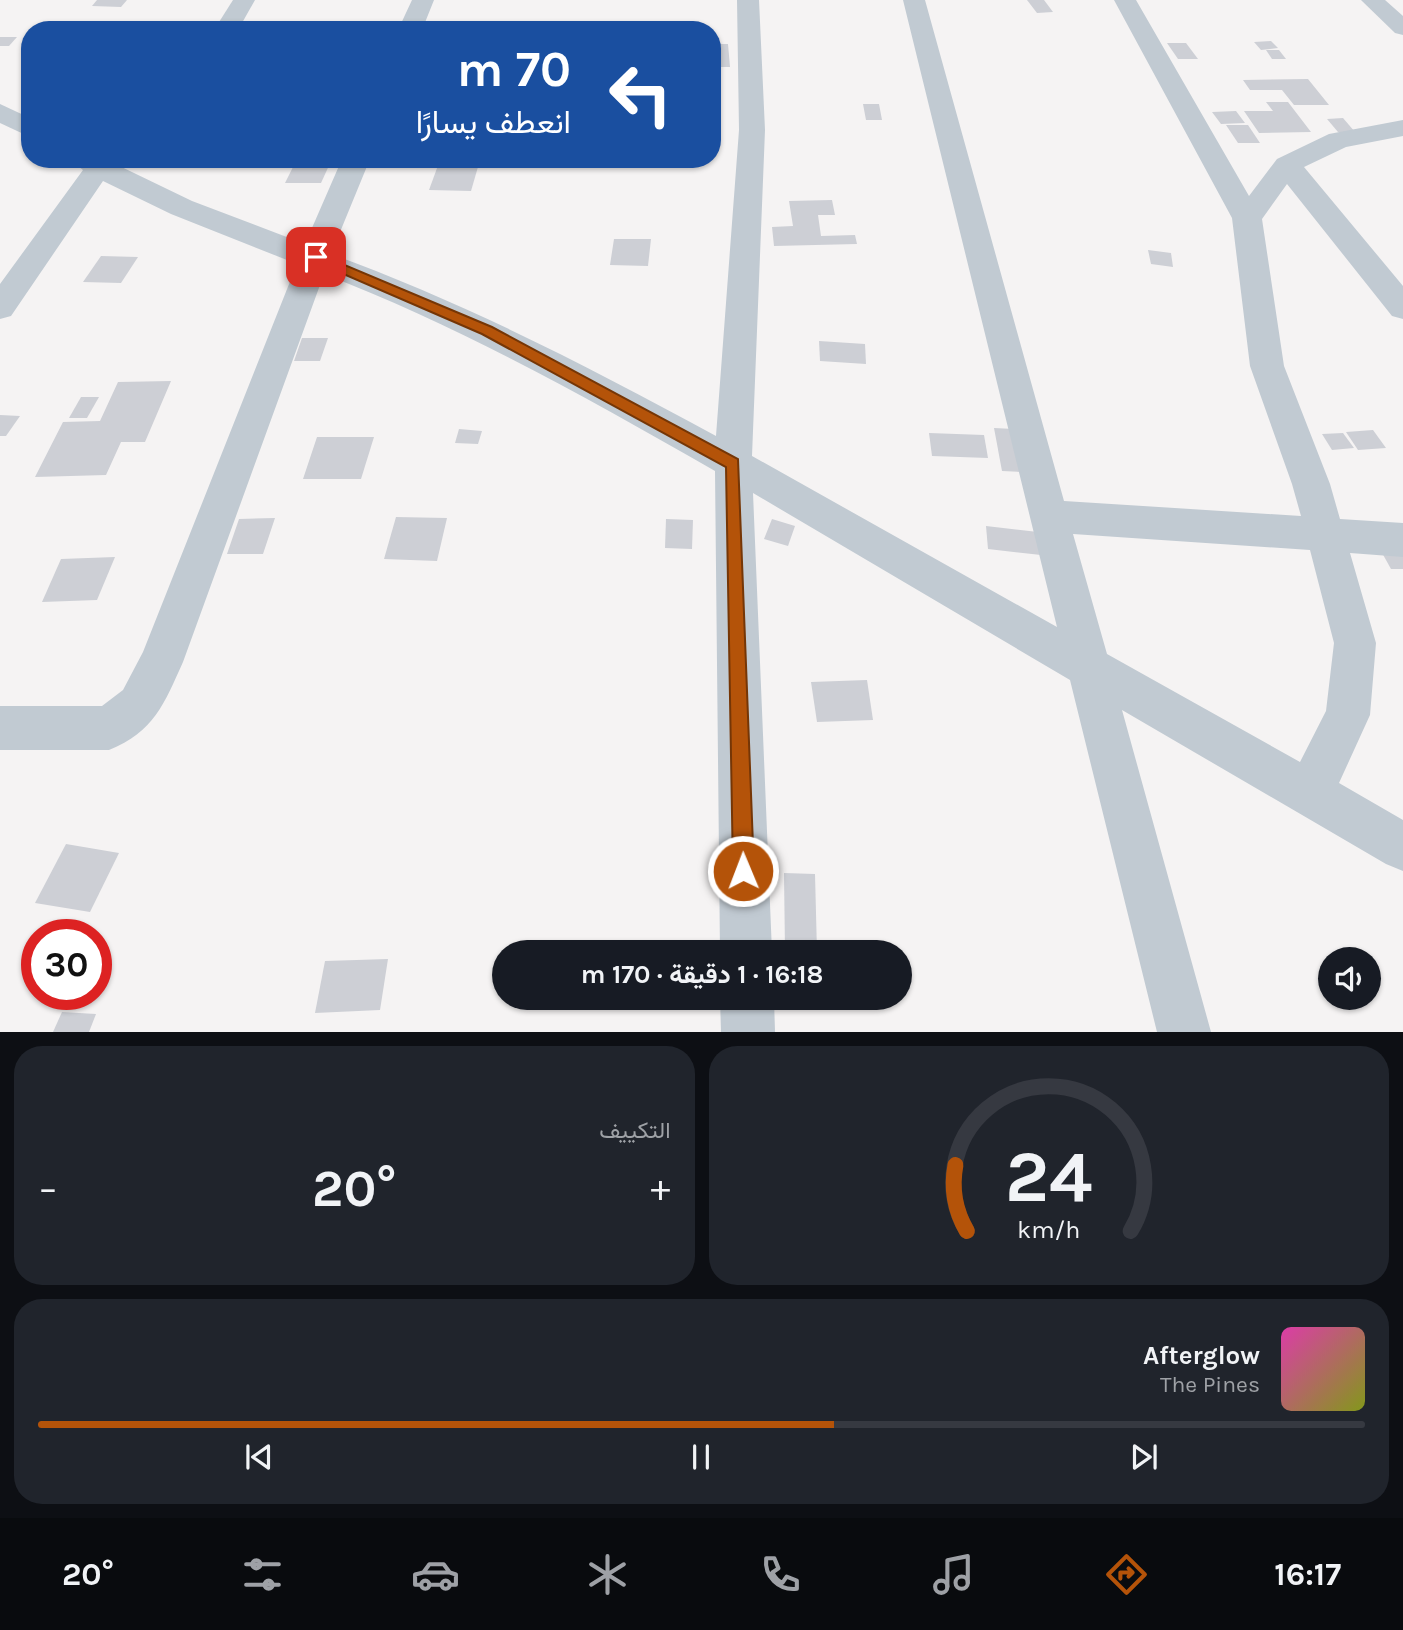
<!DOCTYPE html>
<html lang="ar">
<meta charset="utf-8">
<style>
:root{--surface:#171b24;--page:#20242c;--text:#f1f3f6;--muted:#9ea1a6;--line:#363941;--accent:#b45309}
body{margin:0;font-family:Karla,Vazirmatn,sans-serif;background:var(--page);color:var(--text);direction:rtl;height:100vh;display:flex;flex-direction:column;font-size:26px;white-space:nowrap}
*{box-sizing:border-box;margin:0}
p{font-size:23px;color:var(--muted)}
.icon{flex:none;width:38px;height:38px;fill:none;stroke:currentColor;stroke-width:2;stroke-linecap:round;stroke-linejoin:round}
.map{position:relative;height:1032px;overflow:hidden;direction:ltr}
.panel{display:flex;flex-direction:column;gap:14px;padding:14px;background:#0d0f14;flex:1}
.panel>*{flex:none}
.top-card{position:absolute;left:21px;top:21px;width:700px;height:147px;border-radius:28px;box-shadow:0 2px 5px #0004;direction:rtl;background:#1a4fa0;color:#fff;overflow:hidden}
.tools{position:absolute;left:1318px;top:947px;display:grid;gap:14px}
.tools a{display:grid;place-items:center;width:63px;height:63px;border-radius:50%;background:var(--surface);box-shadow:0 2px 5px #0004;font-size:35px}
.speed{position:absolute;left:21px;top:919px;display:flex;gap:14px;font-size:35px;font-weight:700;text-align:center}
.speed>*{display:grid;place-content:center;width:91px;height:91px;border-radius:50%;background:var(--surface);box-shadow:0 2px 5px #0004;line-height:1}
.speed .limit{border:10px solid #d22;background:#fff;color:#111}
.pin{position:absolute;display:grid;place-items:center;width:60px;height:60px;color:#fff;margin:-30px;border-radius:14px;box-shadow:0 4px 10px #0006}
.me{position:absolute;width:77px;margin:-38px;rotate:359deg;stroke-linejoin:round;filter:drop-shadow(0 0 5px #0008)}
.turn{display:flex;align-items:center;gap:24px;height:147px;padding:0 35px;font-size:32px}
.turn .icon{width:91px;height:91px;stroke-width:2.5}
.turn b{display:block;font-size:49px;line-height:60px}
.big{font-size:52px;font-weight:700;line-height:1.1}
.panel .card{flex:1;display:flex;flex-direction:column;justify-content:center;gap:10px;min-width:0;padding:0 24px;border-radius:28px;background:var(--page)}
.panel .dial{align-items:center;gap:0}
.dial svg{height:182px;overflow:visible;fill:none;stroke:var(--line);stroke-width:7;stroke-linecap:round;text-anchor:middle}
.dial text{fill:var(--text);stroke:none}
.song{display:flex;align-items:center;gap:21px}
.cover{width:84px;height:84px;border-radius:10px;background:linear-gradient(135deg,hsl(320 70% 55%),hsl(70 70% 35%))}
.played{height:7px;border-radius:4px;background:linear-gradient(90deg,var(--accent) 60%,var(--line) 60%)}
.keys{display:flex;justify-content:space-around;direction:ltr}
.heat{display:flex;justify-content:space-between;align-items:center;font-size:38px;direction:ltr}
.panel .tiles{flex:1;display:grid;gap:14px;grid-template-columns:1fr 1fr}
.card:last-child{grid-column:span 2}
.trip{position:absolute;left:492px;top:940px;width:420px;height:70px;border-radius:35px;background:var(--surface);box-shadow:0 2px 5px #0004;font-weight:700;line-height:70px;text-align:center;direction:rtl}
.tabs{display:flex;height:112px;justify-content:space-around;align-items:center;background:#090b0e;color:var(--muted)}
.tabs .icon{width:49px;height:49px}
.tabs .current{color:var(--accent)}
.tabs b{font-size:32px;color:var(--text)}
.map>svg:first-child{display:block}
.building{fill:#cdcfd5}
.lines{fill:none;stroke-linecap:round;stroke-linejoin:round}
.minor{fill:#c1cad2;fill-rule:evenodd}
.route{fill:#b45309;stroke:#753606;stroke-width:2}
</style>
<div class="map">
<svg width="1403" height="1032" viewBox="0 0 1403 1032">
<rect width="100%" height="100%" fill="#f5f3f3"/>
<g class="building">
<path d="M97,0H127L121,7L92,6Z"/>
<path d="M1027,0H1044L1053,12L1037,13Z"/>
<path d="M0,37H17L9,46H0Z"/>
<path d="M1271,41L1278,48L1261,50L1254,42Z"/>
<path d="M1167,43H1186L1198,59H1178Z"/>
<path d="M712,44H728L730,67H712Z"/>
<path d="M1266,50H1279L1286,59H1272Z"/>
<path d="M1308,79L1329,105H1294L1282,90H1250L1243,80Z"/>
<path d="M1266,102H1288L1311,132L1259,133L1244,111H1273Z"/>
<path d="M863,104H879L882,120H866Z"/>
<path d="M1236,111L1245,123L1221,124L1212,112Z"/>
<path d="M1343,118L1355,132H1338L1327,119Z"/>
<path d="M1226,125H1248L1260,143H1238Z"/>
<path d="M297,159H332L321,183H285Z"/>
<path d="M440,160H480L471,191L429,190Z"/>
<path d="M832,200L835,215H818L821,236L855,235L857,244L774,246L772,227L793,226L789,201Z"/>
<path d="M614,239H651L648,266L610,265Z"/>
<path d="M1148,250L1171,253L1173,267L1151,264Z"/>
<path d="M101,256L138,257L121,283L83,282Z"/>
<path d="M302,338H328L320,361H294Z"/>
<path d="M819,341L865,344L866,364L820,361Z"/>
<path d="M171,381L145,442H121L106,475L35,477L63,422L100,421L118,382Z"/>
<path d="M81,397H99L87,418H69Z"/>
<path d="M0,415L20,416L6,436H0Z"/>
<path d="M994,428L1014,429L1023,472L1002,471Z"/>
<path d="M459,429L482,431L478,444L455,443Z"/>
<path d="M1373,430L1386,448L1358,450L1346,432Z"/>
<path d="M929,433L984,435L988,458L932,456Z"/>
<path d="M1343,433L1354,448L1332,450L1322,434Z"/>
<path d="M317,437H374L361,479H303Z"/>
<path d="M396,517L447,518L437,561L384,559Z"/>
<path d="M275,518L263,554H227L239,519Z"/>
<path d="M666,519L693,520L692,549L665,548Z"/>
<path d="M772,519L795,526L788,546L764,539Z"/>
<path d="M986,526L1038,532L1041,555L988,549Z"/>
<path d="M1403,550V569H1391L1381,551Z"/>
<path d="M115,557L97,600L42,602L61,559Z"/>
<path d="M867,680L873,720L817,722L811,682Z"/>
<path d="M66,844L119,853L90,912L35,903Z"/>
<path d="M784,873L815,874L817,952H785Z"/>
<path d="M388,959L380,1010L315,1013L325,961Z"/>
<path d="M62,1012L96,1014L89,1032H53Z"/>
</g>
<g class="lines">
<g class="minor">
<path d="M233,0H255L238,30H214Z"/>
<path d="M412,0H434L422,30H398Z"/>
<path d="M737,0H759L765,130L752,456L1057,627L903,0H925L1064,501L1301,516L1292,484L1250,366L1232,218L1114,0H1136L1249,196L1277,159L1329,134L1403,120V136L1346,147L1304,167L1403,286V319L1392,316L1287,184L1262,219L1284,366L1330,484L1340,519L1403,523V557L1350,553L1376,643L1370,715L1339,783L1403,820V871L1386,864L1122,710L1211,1032H1157L1070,680L753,493L772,952H720L715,471C588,398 461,327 324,274L183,662C164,704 154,732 109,750H0V706H102L123,690L143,652L297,264L171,214L103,181L11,316L0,319V284L83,170L69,159H105L192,201L305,244L342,159H370L331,254C466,303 591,368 716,436L739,130ZM1073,534L1310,550L1334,643L1326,711L1300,762L1107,654Z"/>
<path d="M1361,0H1385L1403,16V35L1395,33Z"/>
<path d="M0,104L30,118V137L0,123Z"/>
<path d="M720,998H774L775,1032H721Z"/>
</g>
</g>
<path class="route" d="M316,253L492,327L738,459L754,871L751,878L743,881L736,878L733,871L726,467L482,334L311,260L309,257Z"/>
</svg>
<div class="tools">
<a><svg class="icon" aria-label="sound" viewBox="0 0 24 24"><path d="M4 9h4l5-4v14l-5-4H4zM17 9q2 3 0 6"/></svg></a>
</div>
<div class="speed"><div class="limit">30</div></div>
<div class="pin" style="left:316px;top:257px;background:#d93025"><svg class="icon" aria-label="arrive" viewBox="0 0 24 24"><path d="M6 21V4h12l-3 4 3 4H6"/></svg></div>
<svg class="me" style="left:743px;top:871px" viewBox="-20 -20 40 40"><circle r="17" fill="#b45309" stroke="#fff" stroke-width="3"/><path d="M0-11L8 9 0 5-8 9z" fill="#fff"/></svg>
<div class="trip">16:18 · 1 دقيقة · 170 m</div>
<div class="top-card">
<div class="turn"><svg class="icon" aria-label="left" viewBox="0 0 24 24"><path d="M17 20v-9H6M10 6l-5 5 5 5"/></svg><div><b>70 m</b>انعطف يسارًا</div></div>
</div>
</div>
<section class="panel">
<div class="tiles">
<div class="card dial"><svg viewBox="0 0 100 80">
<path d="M14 69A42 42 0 1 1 86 69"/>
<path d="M14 69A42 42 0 0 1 9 40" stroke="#b45309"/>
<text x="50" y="56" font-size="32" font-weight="700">24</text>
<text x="50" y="72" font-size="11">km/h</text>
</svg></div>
<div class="card"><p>التكييف</p>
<div class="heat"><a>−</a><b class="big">20°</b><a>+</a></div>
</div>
<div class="card">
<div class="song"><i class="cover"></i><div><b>Afterglow</b><p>The Pines</p></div></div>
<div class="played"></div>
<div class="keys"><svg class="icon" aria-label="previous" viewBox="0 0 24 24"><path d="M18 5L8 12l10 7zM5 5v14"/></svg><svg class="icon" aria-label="pause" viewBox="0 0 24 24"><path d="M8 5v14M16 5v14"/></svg><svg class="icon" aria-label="next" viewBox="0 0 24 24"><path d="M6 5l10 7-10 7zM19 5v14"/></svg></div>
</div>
</div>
</section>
<nav class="tabs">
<b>16:17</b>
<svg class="icon current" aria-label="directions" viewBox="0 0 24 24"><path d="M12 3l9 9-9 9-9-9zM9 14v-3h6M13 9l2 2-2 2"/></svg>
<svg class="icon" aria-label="music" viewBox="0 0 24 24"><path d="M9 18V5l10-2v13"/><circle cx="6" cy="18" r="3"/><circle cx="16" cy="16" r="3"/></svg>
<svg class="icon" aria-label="phone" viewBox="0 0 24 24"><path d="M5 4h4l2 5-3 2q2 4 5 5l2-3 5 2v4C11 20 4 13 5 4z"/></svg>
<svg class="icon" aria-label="climate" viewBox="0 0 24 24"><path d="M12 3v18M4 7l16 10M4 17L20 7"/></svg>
<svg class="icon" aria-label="car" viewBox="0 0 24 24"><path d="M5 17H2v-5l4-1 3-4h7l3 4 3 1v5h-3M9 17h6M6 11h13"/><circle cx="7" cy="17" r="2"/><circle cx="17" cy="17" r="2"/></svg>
<svg class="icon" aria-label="filters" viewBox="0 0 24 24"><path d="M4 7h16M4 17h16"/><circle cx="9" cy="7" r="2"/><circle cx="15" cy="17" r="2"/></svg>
<b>20°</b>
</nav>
